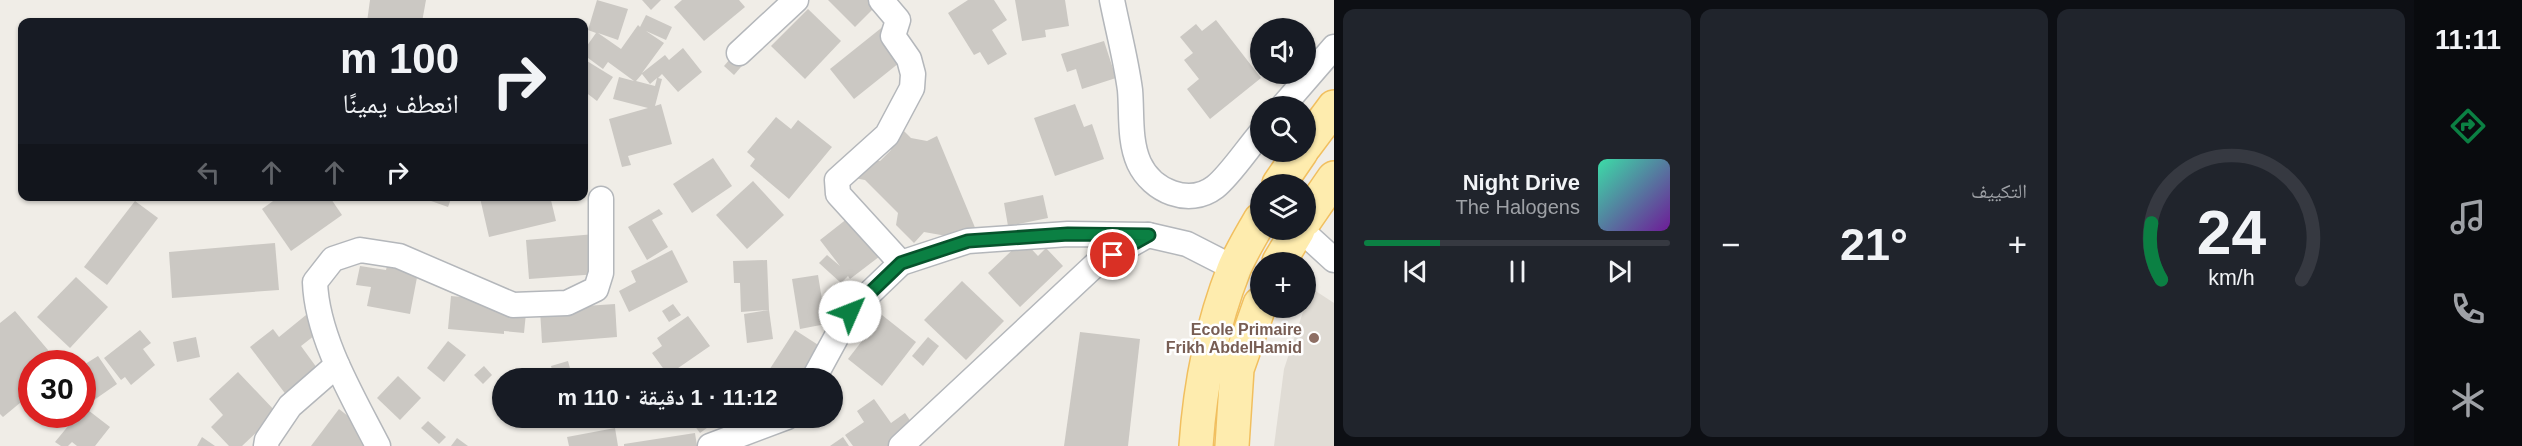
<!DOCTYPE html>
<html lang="ar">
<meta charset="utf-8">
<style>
:root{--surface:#171b24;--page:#20242c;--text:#f1f3f6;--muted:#9ea1a6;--line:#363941;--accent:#0b8043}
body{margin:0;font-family:Helvetica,"Noto Naskh Arabic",sans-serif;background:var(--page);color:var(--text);direction:rtl;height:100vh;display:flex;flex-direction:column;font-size:22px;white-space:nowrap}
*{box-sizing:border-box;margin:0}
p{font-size:20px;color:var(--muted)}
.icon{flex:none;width:33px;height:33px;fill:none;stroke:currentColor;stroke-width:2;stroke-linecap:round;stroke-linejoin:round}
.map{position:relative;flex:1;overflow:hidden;direction:ltr}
.panel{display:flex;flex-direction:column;gap:9px;padding:9px;background:#0d0f14;width:1080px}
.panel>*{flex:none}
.top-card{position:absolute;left:18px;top:18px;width:570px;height:183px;border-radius:12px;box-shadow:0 2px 4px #0004;direction:rtl;background:#171b24;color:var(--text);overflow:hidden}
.buttons{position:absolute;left:1250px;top:18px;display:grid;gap:12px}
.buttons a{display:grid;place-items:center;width:66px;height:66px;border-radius:50%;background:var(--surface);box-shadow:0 2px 4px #0004;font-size:30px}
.speed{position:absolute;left:18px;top:350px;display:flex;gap:12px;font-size:30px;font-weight:700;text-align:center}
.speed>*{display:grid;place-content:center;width:78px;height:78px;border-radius:50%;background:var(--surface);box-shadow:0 2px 4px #0004;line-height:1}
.speed .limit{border:9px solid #d22;background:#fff;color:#111}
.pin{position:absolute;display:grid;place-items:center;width:51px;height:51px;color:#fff;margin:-26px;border:3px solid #fff;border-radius:50%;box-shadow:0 2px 6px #0007}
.me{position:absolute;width:66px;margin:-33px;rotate:46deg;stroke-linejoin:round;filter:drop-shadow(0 0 4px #0008)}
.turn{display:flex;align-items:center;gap:21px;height:126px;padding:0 30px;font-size:27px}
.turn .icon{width:78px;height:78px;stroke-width:2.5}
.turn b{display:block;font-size:42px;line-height:51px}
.lanes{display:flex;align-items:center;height:57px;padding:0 30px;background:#0003;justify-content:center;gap:30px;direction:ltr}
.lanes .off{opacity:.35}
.big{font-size:45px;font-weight:700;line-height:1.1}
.panel .tile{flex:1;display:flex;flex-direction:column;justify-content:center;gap:9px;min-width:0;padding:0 21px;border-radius:12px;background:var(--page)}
.panel .dial{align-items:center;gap:0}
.dial svg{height:156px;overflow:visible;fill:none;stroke:var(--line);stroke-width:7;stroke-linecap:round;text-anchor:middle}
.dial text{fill:var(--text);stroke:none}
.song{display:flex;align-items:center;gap:18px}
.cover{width:72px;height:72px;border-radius:9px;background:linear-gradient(135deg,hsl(160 70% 55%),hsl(280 70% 35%))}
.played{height:6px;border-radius:3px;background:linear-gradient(90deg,var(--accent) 25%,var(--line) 25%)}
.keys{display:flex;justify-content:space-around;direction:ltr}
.heat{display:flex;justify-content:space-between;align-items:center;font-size:33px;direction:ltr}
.panel .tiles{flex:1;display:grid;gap:9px;grid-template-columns:repeat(3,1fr)}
.trip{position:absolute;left:492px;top:368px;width:351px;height:60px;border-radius:30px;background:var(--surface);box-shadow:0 2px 4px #0004;font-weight:700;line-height:60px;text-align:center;direction:rtl}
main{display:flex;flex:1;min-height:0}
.dock{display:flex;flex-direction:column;width:108px;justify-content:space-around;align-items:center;background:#090b0e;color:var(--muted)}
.dock .icon{width:42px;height:42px}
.dock .selected{color:var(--accent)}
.dock b{font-size:27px;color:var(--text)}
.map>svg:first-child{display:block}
.education{fill:#e0dcd5}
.building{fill:#cbc8c3;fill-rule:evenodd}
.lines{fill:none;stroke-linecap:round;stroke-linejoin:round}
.minor-casing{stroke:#b4b7bb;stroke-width:27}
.primary-casing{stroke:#f1bf5f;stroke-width:36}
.minor{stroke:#fff;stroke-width:24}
.primary{stroke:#feecae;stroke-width:33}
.route-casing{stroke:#07532c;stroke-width:15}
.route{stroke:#0b8043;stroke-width:10}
.education-dot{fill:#8d6e63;stroke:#fff;stroke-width:2}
.labels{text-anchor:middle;stroke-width:5;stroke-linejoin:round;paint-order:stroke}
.education-label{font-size:16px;font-weight:bold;fill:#785e54;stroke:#fff;text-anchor:end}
</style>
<main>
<nav class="dock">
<b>11:11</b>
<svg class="icon selected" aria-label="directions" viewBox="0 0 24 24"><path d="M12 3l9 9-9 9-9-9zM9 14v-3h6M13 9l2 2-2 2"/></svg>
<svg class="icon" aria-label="music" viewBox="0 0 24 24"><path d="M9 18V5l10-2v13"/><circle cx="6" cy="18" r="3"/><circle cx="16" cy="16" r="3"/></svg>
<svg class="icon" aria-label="phone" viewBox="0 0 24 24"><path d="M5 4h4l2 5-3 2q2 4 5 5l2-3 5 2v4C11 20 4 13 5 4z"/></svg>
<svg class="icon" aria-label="climate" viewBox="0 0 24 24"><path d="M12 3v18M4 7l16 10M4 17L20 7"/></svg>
</nav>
<section class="panel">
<div class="tiles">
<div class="tile dial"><svg viewBox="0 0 100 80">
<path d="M14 69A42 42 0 1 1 86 69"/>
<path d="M14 69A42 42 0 0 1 9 40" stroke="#0b8043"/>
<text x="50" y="56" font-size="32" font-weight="700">24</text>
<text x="50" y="72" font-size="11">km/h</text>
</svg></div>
<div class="tile"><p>التكييف</p>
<div class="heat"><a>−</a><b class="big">21°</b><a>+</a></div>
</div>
<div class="tile">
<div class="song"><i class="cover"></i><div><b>Night Drive</b><p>The Halogens</p></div></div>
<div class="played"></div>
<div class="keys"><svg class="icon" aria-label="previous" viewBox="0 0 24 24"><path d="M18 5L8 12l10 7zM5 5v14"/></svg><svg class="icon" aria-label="pause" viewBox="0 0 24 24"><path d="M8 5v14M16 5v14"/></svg><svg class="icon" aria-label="next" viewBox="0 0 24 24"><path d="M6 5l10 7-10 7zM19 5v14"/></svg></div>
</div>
</div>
</section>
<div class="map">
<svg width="1334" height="446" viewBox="0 0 1334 446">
<rect width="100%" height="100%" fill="#f0ede7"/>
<path class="education" d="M1311,288L1334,303V446H1274L1284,369Z"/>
<g class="building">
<path d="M370,0H426L422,22H367Z"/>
<path d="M597,0L628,9L618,40L598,33L621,49L638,25L640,27L646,15L672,27L666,40L646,31L664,43L642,73L665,55L669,60L683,48L702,72L678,92L662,74L658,78L662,79L655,106L661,104L672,144L628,156L631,165L622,167L609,119L648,108L613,99L619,77L634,81L608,62L603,69L584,55V50L596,33L588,30ZM642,74L650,84L657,78L655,86L636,81Z"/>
<path d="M642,0H661L651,10Z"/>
<path d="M682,0H739L745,7L704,41L674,7Z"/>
<path d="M828,0H882L855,27Z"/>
<path d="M968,0H994L1007,20L992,30L1007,54L988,65L980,52L974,55L948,13Z"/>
<path d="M1015,0H1065L1069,26L1045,30L1046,37L1022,41Z"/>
<path d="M808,9L841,41L805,79L771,46Z"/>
<path d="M1216,20L1261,78L1210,119L1187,89L1199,79L1184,60L1193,53L1180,37L1196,24L1202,31Z"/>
<path d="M885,25L909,55L854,99L830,69Z"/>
<path d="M750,36L760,45L734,75L724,66Z"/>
<path d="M1104,41L1116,78L1082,89L1076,69L1067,72L1061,54Z"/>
<path d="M587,61L613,77L597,101L584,91V67Z"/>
<path d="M1075,104L1084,127L1092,124L1104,159L1055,176L1034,118Z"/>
<path d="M776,117L791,129L798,120L832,147L789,199L750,166L755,159L747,152Z"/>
<path d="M901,128L911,138L927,141L937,136L976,230L958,238L924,232L914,243L896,225L898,213L865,180L849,177L861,158L880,161L891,150L894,136Z"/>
<path d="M713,158L732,186L692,213L673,184Z"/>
<path d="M753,181L784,215L747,249L716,215Z"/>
<path d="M1043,195L1048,218L1008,226L1004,203Z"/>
<path d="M280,196H329L342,215L291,251L262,209Z"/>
<path d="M417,196H452L448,207Z"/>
<path d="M486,196H550L556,221L489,237L480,198Z"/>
<path d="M135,201L158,218L107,285L84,267Z"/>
<path d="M659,209L663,214L652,220L668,247L647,260L628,227Z"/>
<path d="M857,211L888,250L850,279L848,276L841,283L819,263L827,255L840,266L820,240Z"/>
<path d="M595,234L598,274L529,279L526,240Z"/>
<path d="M1023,240L1038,256L1046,248L1063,266L1020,307L988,273Z"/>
<path d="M275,243L279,290L172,298L169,252Z"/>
<path d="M672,250L688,282L629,312L619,291L636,282L631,271Z"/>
<path d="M767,260L769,310L741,312L740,283H734L733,261Z"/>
<path d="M388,262L419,267L410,314L367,306L371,287L356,285L360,266L386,270Z"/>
<path d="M818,275L826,324L800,329L792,279Z"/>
<path d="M76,277L108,307L70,348L37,317Z"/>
<path d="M962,281L1004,321L966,360L924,320Z"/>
<path d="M451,296L527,303L524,333L504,331V334L448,329Z"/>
<path d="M615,304L617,337L542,343L540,309Z"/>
<path d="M673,304L681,315L669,322L662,311Z"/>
<path d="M769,310L773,339L747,343L744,314Z"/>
<path d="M15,311L59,363H32V393L3,417L0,414V323Z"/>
<path d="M306,315L319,332L301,346L325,379L293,404L250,347L273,329L279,337Z"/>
<path d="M882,315L916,342L882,386L848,359Z"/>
<path d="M688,316L710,346L668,375L652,353L662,346L657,338Z"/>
<path d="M140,330L151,343L143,349L155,365L131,385L125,377L121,380L104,358Z"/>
<path d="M795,330L826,350L808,378H764Z"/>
<path d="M1080,332L1140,339L1128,446H1064Z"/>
<path d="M196,337L200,357L177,362L173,342Z"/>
<path d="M928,337L939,346L923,366L912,356Z"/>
<path d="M448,341L466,355L444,382L427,368Z"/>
<path d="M98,356L117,384L84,407L110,427L95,446H77L72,442L68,446H61L55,442L78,414H82V366Z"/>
<path d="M568,361L571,372L554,377L551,366Z"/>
<path d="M484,366L492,375L483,384L474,375Z"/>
<path d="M238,372L277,413L242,446H229L211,427L223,415L209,399Z"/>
<path d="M398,376L421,398L400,420L377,398Z"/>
<path d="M874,399L891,423L905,413L915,428L890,446H853L845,435L864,422L857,411Z"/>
<path d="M339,409L376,438L370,446H311Z"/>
<path d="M656,417H673L674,420L659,425Z"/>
<path d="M688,417H722L700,433Z"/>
<path d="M428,421L446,437L439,444L421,428Z"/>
<path d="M615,428L618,446H569L567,437Z"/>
<path d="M695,433L697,446H624V444Z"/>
<path d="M202,437L215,446H197Z"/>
<path d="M843,437L849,446H830Z"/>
<path d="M457,438L468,446H451Z"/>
</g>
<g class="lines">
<g class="minor-casing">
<g id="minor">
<path d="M881,0L898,20L893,36L909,59L913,74L912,88L887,135L837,180L838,194L901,263"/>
<path d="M1112,0C1118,30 1126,60 1130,90C1132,113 1129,141 1139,163C1152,191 1189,207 1215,187C1229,176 1248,148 1260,134"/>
<path d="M739,53L796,0"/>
<path d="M1283,106L1334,47"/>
<path d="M1301,230L1334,260"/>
<path d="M814,378L850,312L901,263L968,241L1068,234L1148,235"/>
<path d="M266,446L267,440L290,406L337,365"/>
<path d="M378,446C353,397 317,338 315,282L333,259L360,250L399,256L513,305L567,303L596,289L601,273V199"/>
<path d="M710,446L787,417"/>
<path d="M901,446L1095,265L1148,235L1187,244L1234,268"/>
</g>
</g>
<g class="primary-casing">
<g id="primary">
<path d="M1305,146L1334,107"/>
<path d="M1279,184L1301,152"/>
<path d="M1305,220L1334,178"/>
<path d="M1279,262L1298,230"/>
<path d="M1196,446C1200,387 1212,325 1234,269C1241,252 1251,236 1260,220"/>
<path d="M1232,446L1237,369L1260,304"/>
</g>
</g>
<use href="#minor" class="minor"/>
<use href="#primary" class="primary"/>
</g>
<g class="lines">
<g class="route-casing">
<path id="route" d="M850,312L901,263L968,241L1068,234L1149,235L1113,255"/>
</g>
<use href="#route" class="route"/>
</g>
<circle class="education-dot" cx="1314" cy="338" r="6"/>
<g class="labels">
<g class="education-label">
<text x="1302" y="335">Ecole Primaire<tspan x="1302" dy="18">Frikh AbdelHamid</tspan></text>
</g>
</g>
</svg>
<div class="buttons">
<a><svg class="icon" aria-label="sound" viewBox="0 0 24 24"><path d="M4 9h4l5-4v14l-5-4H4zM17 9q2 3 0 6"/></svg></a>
<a><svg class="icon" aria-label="search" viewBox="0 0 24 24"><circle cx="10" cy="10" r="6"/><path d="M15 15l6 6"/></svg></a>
<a><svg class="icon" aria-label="layers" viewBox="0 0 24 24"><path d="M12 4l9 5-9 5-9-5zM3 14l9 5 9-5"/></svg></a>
<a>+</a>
</div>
<div class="speed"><div class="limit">30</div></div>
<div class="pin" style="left:1113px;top:255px;background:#d93025"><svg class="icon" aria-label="arrive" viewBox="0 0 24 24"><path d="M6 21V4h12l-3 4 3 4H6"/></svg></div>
<svg class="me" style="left:850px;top:312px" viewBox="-20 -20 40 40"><circle r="19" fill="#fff"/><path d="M0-13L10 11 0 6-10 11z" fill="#0b8043"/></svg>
<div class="trip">11:12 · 1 دقيقة · 110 m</div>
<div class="top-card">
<div class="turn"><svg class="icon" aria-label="right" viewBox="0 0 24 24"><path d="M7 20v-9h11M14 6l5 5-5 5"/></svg><div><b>100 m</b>انعطف يمينًا</div></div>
<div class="lanes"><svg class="icon off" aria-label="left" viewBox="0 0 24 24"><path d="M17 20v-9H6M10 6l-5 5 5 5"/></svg><svg class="icon off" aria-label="ahead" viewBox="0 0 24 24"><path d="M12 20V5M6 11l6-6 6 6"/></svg><svg class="icon off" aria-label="ahead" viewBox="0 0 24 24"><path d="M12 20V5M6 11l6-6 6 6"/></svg><svg class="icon" aria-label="right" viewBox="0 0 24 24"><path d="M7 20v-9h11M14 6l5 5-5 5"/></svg></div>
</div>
</div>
</main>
